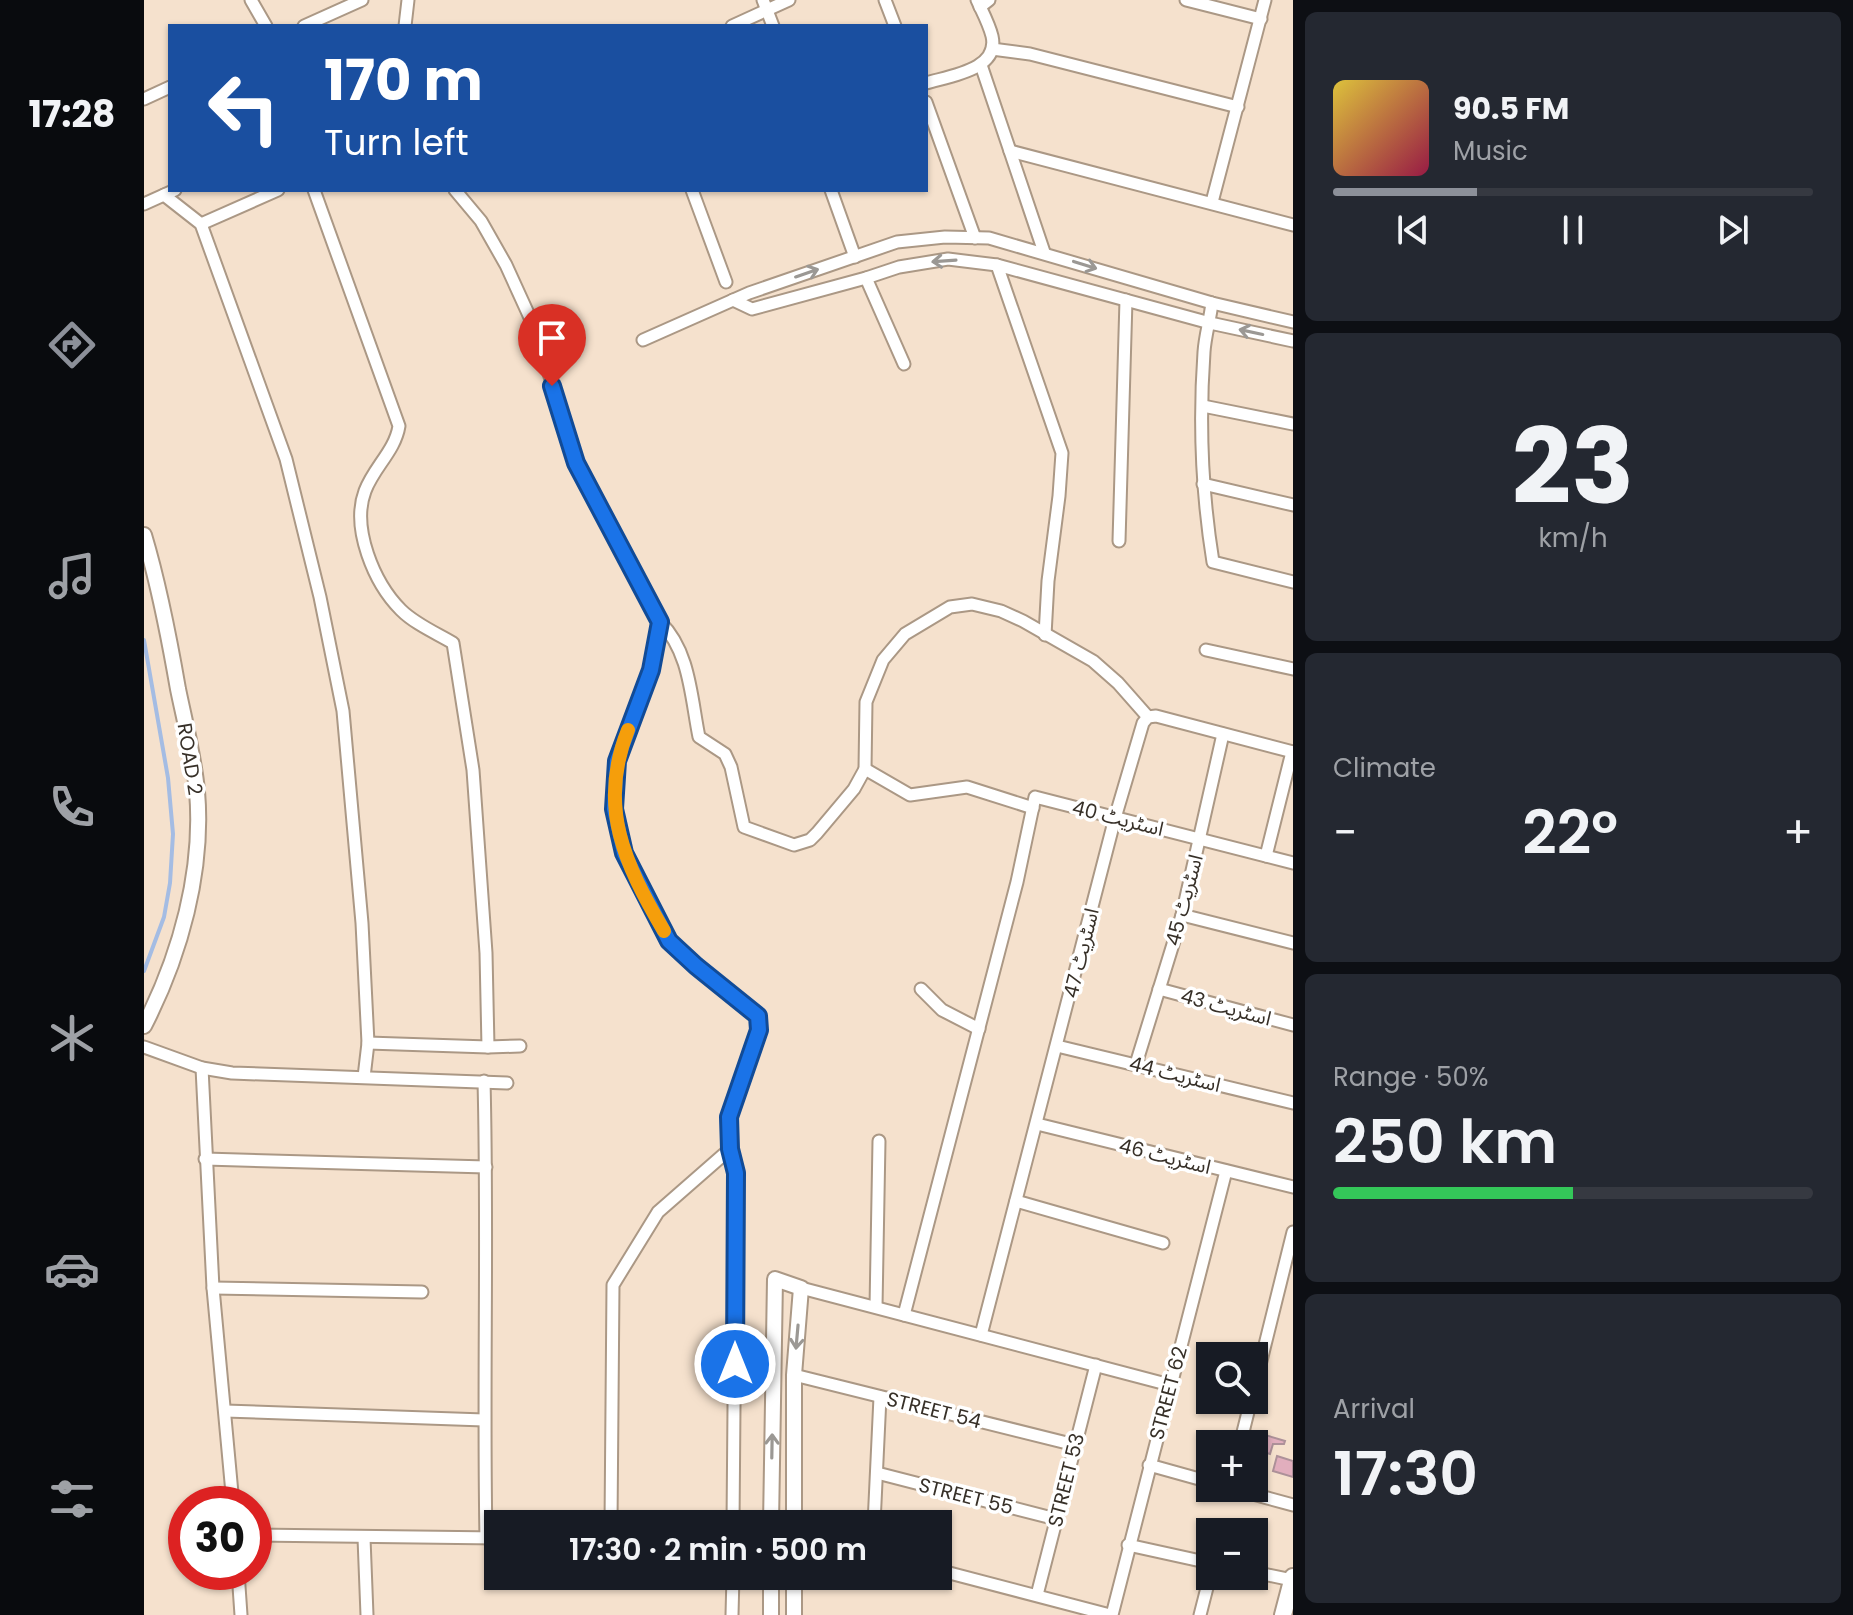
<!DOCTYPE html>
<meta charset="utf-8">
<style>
:root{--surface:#171b24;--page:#242831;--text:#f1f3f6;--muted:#9ea1a6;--line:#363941;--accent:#8c9099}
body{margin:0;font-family:Poppins,"Noto Sans Arabic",sans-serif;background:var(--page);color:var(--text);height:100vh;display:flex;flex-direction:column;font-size:30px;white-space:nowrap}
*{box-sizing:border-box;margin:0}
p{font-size:26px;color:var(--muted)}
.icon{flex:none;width:44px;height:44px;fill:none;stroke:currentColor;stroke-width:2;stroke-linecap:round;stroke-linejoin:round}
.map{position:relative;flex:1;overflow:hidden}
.details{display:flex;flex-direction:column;gap:12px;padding:12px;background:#0d0f14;width:560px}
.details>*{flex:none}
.banner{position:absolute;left:24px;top:24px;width:760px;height:168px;border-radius:0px;box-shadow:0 2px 6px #0004;background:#1a4fa0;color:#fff;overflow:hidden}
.fabs{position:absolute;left:1052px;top:1342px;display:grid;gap:16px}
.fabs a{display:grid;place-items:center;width:72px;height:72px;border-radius:0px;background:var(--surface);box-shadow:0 2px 6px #0004;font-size:40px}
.speed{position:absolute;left:24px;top:1486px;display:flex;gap:16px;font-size:40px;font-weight:700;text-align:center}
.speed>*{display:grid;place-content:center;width:104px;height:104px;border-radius:50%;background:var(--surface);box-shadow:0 2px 6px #0004;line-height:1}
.speed .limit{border:12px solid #d22;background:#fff;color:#111}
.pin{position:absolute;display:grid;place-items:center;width:68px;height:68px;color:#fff;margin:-82px -34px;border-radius:50% 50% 50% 0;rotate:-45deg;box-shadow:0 0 8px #0007}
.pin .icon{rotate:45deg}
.me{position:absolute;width:88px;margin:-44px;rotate:0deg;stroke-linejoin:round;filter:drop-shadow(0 0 6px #0008)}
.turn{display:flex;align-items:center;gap:28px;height:168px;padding:0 24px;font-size:36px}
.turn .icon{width:104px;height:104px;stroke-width:2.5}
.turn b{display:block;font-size:56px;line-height:68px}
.big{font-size:60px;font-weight:600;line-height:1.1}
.details .card{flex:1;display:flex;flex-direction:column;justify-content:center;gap:12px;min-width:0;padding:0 28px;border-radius:12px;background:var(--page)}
.details .dial{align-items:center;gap:0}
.dial b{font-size:104px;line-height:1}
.song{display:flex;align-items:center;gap:24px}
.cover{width:96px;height:96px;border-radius:12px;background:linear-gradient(135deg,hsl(50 70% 55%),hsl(340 70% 35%))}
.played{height:8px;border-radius:4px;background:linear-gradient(90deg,var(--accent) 30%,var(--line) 30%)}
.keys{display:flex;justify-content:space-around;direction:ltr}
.heat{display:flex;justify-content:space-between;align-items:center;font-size:44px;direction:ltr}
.charge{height:12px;border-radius:6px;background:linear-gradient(90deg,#34c759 50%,var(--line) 0)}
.trip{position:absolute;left:340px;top:1510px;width:468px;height:80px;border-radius:0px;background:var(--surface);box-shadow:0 2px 6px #0004;font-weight:600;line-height:80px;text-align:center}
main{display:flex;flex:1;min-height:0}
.tab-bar{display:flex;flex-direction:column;width:144px;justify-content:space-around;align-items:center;background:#090b0e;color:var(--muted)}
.tab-bar .icon{width:56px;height:56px}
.tab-bar .active{color:var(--accent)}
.tab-bar b{font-size:36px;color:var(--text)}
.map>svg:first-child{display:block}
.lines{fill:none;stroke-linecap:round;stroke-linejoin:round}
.stream{stroke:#a4bce3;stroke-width:4}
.building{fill:#e1aebd;stroke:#ad9199;stroke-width:2}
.minor-casing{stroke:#ab9885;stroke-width:15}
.tertiary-casing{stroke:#ab9885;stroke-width:18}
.secondary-casing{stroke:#ab9885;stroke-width:20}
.minor{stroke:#fff;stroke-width:11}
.tertiary{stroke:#fff;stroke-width:14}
.secondary{stroke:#fff;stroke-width:16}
.oneway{stroke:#9b9894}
.route-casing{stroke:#114b97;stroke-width:20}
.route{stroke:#1a73e8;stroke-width:14}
.slow{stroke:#f59e0b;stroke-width:14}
.labels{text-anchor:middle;stroke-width:7;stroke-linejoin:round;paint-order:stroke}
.street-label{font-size:20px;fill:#373028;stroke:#fff}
</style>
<main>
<nav class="tab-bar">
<b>17:28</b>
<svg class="icon active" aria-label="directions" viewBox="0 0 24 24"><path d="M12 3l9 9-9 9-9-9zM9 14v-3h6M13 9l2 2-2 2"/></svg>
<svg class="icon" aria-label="music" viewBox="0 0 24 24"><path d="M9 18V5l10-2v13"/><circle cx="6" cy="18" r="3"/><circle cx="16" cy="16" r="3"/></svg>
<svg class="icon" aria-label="phone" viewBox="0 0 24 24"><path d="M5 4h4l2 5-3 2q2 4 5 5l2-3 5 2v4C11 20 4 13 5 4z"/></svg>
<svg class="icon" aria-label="climate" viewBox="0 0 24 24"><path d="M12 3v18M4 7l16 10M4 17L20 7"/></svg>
<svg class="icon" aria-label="car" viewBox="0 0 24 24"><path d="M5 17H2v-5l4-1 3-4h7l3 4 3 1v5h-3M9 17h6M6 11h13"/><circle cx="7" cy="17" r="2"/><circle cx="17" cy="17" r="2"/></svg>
<svg class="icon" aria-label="filters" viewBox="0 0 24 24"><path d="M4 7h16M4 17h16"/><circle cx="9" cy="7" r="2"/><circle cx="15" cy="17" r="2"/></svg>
</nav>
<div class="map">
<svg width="1149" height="1615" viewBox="0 0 1149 1615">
<rect width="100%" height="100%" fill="#f5e1cd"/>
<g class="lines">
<path class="stream" d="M0,640L24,778L29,834L26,883L20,917L0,971"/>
</g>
<g class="building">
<path d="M1108,1431L1141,1441L1140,1444H1129L1126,1454L1110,1449V1444H1105Z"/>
<path d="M1133,1456L1149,1461V1477L1129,1471Z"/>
</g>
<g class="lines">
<g class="minor-casing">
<g id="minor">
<path d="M107,0L122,26"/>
<path d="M619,0L629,26"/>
<path d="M741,0L751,26"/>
<path d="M1042,0L1117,19"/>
<path d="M836,7L845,0"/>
<path d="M160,26L218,0"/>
<path d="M261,26L264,0"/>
<path d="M588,26L645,0"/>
<path d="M848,49L886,54L1094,107"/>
<path d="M837,65L900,252"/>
<path d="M782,83C805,76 856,70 848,36C845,24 838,11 833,0"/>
<path d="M0,99L26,87"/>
<path d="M782,102L831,238"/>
<path d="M866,151L1149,225"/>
<path d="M170,190L255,426C251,451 230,467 221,491C207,528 230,583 257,610C271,624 292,633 309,643L329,770L342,953L344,1047"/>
<path d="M311,190L337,221L362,265L393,333L432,463L516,622L507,670L473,761L470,809L480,853L525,941L552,966L614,1016L615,1030L585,1117L584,1131L592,1173L589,1524"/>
<path d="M548,190L582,282"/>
<path d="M687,190L711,257"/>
<path d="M20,195L57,224L142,459L176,597L199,711L218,923L224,1043L220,1077"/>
<path d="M1068,202L1121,0"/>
<path d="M0,204L31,190"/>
<path d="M57,224L134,190"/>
<path d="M853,265L918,453L915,496L904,581L901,635"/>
<path d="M722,278L760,364"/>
<path d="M589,300L608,309L722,278L755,267L804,259L853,265L1066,323L1149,341"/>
<path d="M1068,303C1066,320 1061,336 1060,352C1055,422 1058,494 1069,562L1149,582"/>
<path d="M499,340L605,293L753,242L801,237L845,238L1068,303L1149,322"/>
<path d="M1059,406L1149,424"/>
<path d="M1059,484L1149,505"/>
<path d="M975,541L982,300"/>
<path d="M516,622C546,651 547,698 555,737L581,754L587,767L600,827L650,845L666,840L673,833L710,789L721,769L722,702L739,660L761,634L806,607L828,604L857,611L879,621L949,661L974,683L1004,717"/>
<path d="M1062,650L1149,669"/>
<path d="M721,769L766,795L823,787L889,808"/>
<path d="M1122,856L1148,752"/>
<path d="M1038,915L1149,943"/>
<path d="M777,989L798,1010L835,1029"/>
<path d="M1015,989L1149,1025"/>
<path d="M224,1043L344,1047L376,1046"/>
<path d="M913,1046L1149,1103"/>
<path d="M0,1047L58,1068L88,1073L363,1083"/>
<path d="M992,1064L1038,915L1079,734"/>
<path d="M58,1068L69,1288L89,1504"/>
<path d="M340,1081C344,1233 339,1386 342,1538"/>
<path d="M893,1124L1149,1187"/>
<path d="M61,1159L342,1167"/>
<path d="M872,1201L1019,1243"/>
<path d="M69,1288L278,1292"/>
<path d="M657,1288L1026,1385"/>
<path d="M732,1307L735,1141"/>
<path d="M760,1315L873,882L891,797L1149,863"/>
<path d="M837,1335L971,818L999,723L1004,717L1012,716L1149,752"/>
<path d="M650,1375L931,1445"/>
<path d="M1110,1389L1149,1232"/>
<path d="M81,1411L340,1420"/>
<path d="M1096,1444L1107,1400"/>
<path d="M1005,1465L1066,1482"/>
<path d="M733,1473L912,1519"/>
<path d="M1087,1488L1149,1505"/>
<path d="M467,1524L469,1285L514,1212L586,1149"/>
<path d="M730,1524L736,1397"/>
<path d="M110,1535L354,1538"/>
<path d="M220,1538L223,1615"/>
<path d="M984,1545L1066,1563"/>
<path d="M794,1570L966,1615"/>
<path d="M94,1572L97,1615"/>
<path d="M1110,1572L1148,1580"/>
<path d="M893,1595L952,1365"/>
<path d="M588,1615L589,1576"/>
<path d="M968,1615L1082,1171"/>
<path d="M1056,1615L1066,1576"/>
</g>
</g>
<g class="tertiary-casing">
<g id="tertiary">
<path d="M0,535C15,585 25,637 34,689C41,723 50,757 53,791C60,871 36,956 0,1026"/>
<path d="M627,1524L631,1279L657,1288L650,1375V1524"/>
<path d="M650,1576V1615"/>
<path d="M627,1615V1576"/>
</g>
</g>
<g class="secondary-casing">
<path id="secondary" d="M1139,1615L1149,1577"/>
</g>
<use href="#minor" class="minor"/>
<use href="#tertiary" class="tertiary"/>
<use href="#secondary" class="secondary"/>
</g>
<defs><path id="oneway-shaft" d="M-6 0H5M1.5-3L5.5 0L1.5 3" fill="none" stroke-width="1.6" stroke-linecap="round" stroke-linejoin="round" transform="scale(2)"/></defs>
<g class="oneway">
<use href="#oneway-shaft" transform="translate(800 261) rotate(176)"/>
<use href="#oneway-shaft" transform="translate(941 265) rotate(17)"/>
<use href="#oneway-shaft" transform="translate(663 273) rotate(-19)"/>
<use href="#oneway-shaft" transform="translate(1107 332) rotate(-168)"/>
<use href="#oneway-shaft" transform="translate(653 1337) rotate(95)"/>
<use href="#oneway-shaft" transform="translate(628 1446) rotate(-89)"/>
</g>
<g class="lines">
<g class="route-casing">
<path id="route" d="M408,386L432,463L516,622L507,670L473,761L470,809L480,853L525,941L552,966L614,1016L615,1030L585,1117L586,1149L592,1173L591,1364"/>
</g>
<use href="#route" class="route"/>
<path class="slow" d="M484,730C453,807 481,864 520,931"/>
</g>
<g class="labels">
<g class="street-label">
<text transform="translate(46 759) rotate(81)" y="7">ROAD 2</text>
<text transform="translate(974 818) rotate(14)" y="7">اسٹریٹ 40</text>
<text transform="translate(1040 900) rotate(-75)" y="7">اسٹریٹ 45</text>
<text transform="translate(937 953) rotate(-76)" y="7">اسٹریٹ 47</text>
<text transform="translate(1082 1007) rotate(15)" y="7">اسٹریٹ 43</text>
<text transform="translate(1031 1074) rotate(14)" y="7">اسٹریٹ 44</text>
<text transform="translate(1021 1156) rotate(14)" y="7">اسٹریٹ 46</text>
<text transform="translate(1024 1393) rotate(-75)" y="7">STREET 62</text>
<text transform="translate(790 1410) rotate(14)" y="7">STREET 54</text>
<text transform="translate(922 1480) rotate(-76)" y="7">STREET 53</text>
<text transform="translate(822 1496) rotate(14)" y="7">STREET 55</text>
</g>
</g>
</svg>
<div class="fabs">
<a><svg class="icon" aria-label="search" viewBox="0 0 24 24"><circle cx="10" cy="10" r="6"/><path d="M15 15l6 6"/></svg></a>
<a>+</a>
<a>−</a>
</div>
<div class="speed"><div class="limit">30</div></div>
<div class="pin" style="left:408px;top:386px;background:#d93025"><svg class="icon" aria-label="arrive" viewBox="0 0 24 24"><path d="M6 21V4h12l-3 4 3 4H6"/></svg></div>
<svg class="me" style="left:591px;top:1364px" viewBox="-20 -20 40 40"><circle r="17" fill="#1a73e8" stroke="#fff" stroke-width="3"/><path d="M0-11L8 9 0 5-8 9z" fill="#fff"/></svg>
<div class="trip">17:30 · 2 min · 500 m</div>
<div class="banner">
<div class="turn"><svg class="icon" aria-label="left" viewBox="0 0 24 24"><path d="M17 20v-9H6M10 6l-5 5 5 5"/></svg><div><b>170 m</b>Turn left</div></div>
</div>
</div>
<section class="details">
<div class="card">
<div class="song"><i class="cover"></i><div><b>90.5 FM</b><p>Music</p></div></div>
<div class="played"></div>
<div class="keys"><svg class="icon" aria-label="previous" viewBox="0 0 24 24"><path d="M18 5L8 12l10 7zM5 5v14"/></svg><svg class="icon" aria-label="pause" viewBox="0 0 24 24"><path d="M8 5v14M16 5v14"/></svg><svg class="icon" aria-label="next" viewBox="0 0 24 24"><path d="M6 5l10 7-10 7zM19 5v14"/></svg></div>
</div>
<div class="card dial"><b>23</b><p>km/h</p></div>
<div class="card"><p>Climate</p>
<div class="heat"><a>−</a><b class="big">22°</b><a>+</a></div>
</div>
<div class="card"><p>Range · 50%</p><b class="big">250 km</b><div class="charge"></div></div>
<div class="card"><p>Arrival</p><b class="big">17:30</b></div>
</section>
</main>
